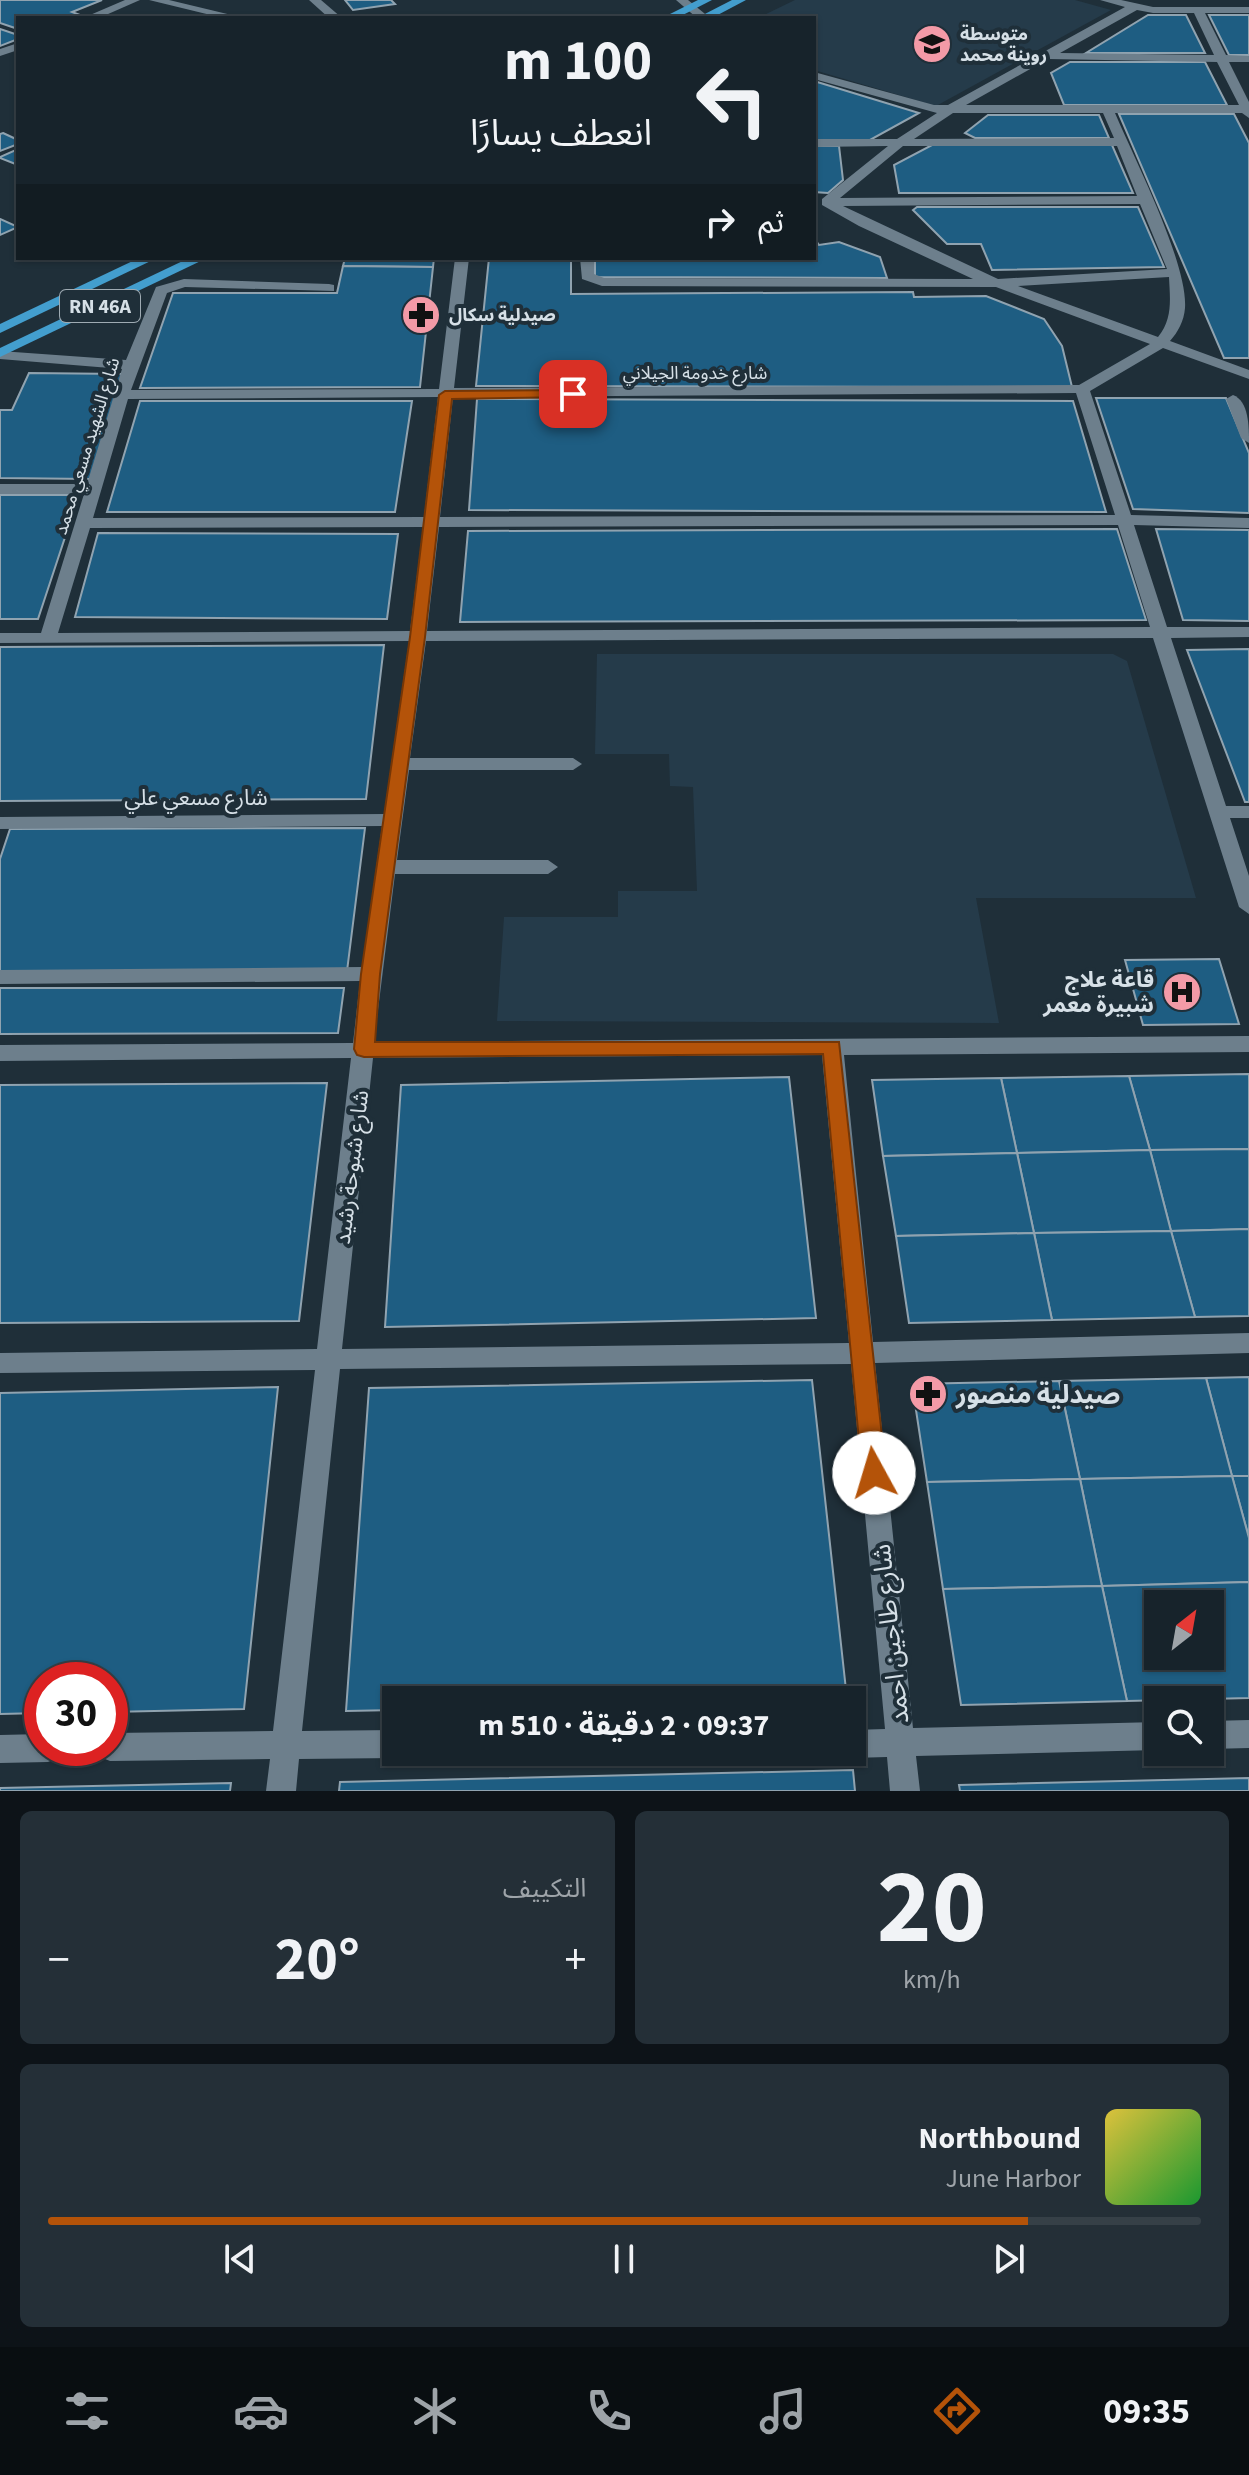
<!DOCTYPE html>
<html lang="ar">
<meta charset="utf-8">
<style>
:root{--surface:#17232b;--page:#242f37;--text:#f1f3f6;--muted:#9ea4a9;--line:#364047;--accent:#b45309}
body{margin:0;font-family:"Source Sans 3","Noto Sans Arabic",sans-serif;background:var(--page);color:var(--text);direction:rtl;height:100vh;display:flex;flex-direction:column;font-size:30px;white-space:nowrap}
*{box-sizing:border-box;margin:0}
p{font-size:26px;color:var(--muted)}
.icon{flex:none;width:44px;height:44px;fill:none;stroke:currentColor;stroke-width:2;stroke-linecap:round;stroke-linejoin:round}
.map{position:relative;height:1791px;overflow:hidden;direction:ltr}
.details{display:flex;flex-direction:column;gap:20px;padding:20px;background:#0d1318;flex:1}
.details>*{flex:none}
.hud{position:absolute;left:16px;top:16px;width:800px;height:244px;border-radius:0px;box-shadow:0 2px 6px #0004,0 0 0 2px var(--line);direction:rtl;background:#17232b;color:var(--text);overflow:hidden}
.needle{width:52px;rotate:31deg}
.buttons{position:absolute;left:1144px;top:1590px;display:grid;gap:16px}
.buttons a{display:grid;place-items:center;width:80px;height:80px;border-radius:0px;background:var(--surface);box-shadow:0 2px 6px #0004,0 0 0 2px var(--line);font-size:40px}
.speed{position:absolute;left:24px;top:1662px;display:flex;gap:16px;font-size:40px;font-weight:700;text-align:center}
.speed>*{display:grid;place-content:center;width:104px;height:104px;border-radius:50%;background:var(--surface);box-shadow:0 2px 6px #0004,0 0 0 2px var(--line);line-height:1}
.speed .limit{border:12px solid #d22;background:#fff;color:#111}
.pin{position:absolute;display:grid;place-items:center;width:68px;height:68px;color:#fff;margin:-34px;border-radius:16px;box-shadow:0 4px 12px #0006}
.me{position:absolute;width:88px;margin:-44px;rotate:354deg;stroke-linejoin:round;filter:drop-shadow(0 0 6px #0008)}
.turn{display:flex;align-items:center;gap:28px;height:168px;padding:0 32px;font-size:36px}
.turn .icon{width:104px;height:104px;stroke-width:2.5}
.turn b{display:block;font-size:56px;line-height:68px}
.then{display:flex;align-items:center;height:76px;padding:0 32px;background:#0003;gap:16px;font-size:30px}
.big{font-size:60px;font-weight:700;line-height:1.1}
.details .card{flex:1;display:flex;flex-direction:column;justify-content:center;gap:12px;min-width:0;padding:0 28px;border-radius:12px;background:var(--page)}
.details .dial{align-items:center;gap:0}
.dial b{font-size:104px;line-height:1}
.song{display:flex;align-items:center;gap:24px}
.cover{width:96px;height:96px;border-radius:12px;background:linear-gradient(135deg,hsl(50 70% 55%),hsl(130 70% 35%))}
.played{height:8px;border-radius:4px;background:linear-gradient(90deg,var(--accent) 85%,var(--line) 85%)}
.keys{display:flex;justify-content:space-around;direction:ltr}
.heat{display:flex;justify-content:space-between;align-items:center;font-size:44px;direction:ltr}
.details .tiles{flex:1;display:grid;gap:20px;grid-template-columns:1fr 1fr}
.card:last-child{grid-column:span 2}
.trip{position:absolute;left:382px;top:1686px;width:484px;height:80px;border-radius:0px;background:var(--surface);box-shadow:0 2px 6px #0004,0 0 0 2px var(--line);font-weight:700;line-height:80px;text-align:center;direction:rtl}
.tabs{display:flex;height:128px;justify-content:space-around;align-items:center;background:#090e11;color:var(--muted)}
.tabs .icon{width:56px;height:56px}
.tabs .current{color:var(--accent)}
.tabs b{font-size:36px;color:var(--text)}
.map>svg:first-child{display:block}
.built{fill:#253b4a}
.building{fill:#1e5d82;stroke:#90a3b0;stroke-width:2;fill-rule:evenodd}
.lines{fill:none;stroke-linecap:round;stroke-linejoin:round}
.minor{fill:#6d7f8c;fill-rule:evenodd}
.major{fill:#439ece;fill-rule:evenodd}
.route{fill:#b45309;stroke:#753606;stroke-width:2}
.labels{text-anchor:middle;stroke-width:8;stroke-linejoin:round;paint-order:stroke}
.far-poi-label{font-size:18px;font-weight:bold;fill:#d6e0e7;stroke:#1f2f39;text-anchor:start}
.far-street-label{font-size:18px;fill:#d6e0e7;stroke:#1f2f39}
.shield{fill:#1f2f39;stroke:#9fabb3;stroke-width:2}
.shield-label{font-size:20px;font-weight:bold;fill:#d6e0e7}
.street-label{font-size:22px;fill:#d6e0e7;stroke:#1f2f39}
.poi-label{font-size:22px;font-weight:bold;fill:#d6e0e7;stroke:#1f2f39;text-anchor:end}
.near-poi-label{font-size:26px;font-weight:bold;fill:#d6e0e7;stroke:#1f2f39;text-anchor:start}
.near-street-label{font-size:26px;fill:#d6e0e7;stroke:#1f2f39}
</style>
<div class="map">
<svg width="1249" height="1791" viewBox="0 0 1249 1791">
<rect width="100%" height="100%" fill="#1f2f39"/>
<g class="built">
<path d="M795,0H1075L1111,10L936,106L814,70V18H758Z"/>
<path d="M597,654H1113L1127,661L1196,898H976L999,1023L497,1021L504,917H618V891H697L693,787L670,786L669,754H595Z"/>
</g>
<g class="building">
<path d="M0,0H102L72,12L80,15L72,18H18V29L0,23Z"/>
<path d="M345,0H391L395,4L353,10Z"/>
<path d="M1148,15H1186L1205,53H1086Z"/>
<path d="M1209,15H1249V55H1229Z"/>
<path d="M0,29L18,35V39L0,46Z"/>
<path d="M1070,62H1205L1227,105H1064L1051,73Z"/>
<path d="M814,81L919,113L870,140L814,141Z"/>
<path d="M1119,114H1234L1249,143V358H1224Z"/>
<path d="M988,115H1099L1109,138H975L965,133Z"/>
<path d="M3,133L18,140V144L0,151V134Z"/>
<path d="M932,145H1112L1133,193H899L894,165Z"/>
<path d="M814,146H839L843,180L828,193L814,192Z"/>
<path d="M18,149V165L0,158V157Z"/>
<path d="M917,207H1138L1164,267L992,270L981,244H947L913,210Z"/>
<path d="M0,219L18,227L0,235Z"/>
<path d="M814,238L819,245L839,242L880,257L887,278L595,277V258H814Z"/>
<path d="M345,258H434L433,267L343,266Z"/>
<path d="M489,258H571V294L913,292L914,297L986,296L1044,319L1062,346L1072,387L476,386Z"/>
<path d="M343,266L433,267L420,387L140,388L173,293H337Z"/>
<path d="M29,373L123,374L91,479L0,478V410H12Z"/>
<path d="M1096,398H1226L1249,453V513L1133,509Z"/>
<path d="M477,399L1073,401L1106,512L469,510Z"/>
<path d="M140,401H412L395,512H107Z"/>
<path d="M0,495H79L38,619H0Z"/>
<path d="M1117,529L1146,620L460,622L468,531Z"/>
<path d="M1156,529L1249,530V621L1183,620Z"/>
<path d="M98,533L398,534L387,619L75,617Z"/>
<path d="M384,645L366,799L0,801V647Z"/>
<path d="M1249,649V802H1245L1187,650Z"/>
<path d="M365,828L347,971H0V859L10,829Z"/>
<path d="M1219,959L1239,1024L1143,1025L1125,960Z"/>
<path d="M0,988H344L338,1033L0,1034Z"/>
<path d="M1249,1074V1149L1150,1150L1129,1076Z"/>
<path d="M1129,1076L1150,1150L1017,1153L1001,1078Z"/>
<path d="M789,1077L816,1318L385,1327L401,1085Z"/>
<path d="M1001,1078L1017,1153L883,1156L872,1080Z"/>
<path d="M327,1083L299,1321L0,1323V1085Z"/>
<path d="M1249,1149V1229L1171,1231L1150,1150Z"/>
<path d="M1150,1150L1171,1231L1034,1233L1017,1153Z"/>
<path d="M1017,1153L1034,1233L896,1236L883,1156Z"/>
<path d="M1249,1229V1316L1195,1317L1171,1231Z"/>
<path d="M1171,1231L1195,1317L1052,1320L1034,1233Z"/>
<path d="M1034,1233L1052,1320L909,1323L896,1236Z"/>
<path d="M1249,1377V1476H1232L1206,1378Z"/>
<path d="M1206,1378L1232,1476L1080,1479L1059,1381Z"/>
<path d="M812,1380L847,1699L396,1700V1710L346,1711L369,1388Z"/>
<path d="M1059,1381L1080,1479L927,1482L912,1384Z"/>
<path d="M278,1387L244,1709L110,1712V1680H42V1713L0,1714V1393Z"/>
<path d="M1232,1476H1249V1538Z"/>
<path d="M1232,1476L1249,1538V1582L1102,1586L1080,1479Z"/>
<path d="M1080,1479L1102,1586L943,1589L927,1482Z"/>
<path d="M1249,1582V1698L1127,1701L1102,1586ZM1158,1604H1210V1656H1158Z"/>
<path d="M1102,1586L1127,1701L961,1705L943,1589Z"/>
<path d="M853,1770L855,1791H339L340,1782Z"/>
<path d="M1249,1778V1791H960L959,1785Z"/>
<path d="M231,1783L230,1791H0V1788Z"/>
</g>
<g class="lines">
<g class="minor">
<path d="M125,0H140L99,18H83Z"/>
<path d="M149,0H169L244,18H223Z"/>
<path d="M309,0H321L342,18H329Z"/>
<path d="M676,0H688L710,18H697Z"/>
<path d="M1100,0H1121L1153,7H1249V13H1205L1226,55L1249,56V62H1229L1249,102V118L1242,113H1115C1134,158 1188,263 1185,308C1184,321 1178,332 1170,341L1249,370V379L1163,348L1090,391L1131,515L1249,518V528L1134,525L1167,627H1249V637L1171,638L1226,806H1249V818H1230L1249,876V914L1239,907L1153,638L426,641L410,758H573L582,764L573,770H409L397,860H548L558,867L548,874H395L374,1042L1249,1036V1052L844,1055L873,1342L1249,1333V1353L875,1363L913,1728L1158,1722V1750L916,1756L920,1791H890L887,1757L852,1758L842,1754L852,1752V1730L885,1729L851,1364L340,1369L302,1731L396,1730V1752L406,1754L396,1758L299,1759L296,1791H266L270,1759L110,1761L100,1757L96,1748H110V1733L273,1731L315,1370L0,1373V1353L317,1349L351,1058L0,1061V1045L353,1043L360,981L0,984V970L362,967L382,826L0,829V817L384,814L409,641L0,643V633H41L84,494H0V484H87L122,369L0,359V351L126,360L156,287L184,279L329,284L334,285V291L185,287L167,293L131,390L439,389L455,258H469L454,388L1079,385L1150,344L996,287L602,286L582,279L580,258H594V274L604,278L973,279L859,226L822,205V199L888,146L814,147V139H897L937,113L814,79V72L934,105H948L1125,7ZM1137,10L1153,13H1194L1214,55L1060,53ZM1048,59L1217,62L1239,105H966ZM953,113H1103L1114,138L914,139ZM903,146H1117L1137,196L840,198ZM1140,204L1167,269L998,279L843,206ZM1169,277C1170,299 1173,319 1158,337L1018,286ZM1076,393L1115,515L440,517L453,397ZM438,397L424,517L93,518L128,399ZM1118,525L1150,627L427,631L439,527ZM423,527L410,631L58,633L90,528ZM822,1055L849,1343L342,1349L373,1058Z"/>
<path d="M18,43V50L0,56V49Z"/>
<path d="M1233,395C1249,401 1249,427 1249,443L1241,438L1226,399Z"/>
<path d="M1249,1720V1748L1210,1749V1721Z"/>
<path d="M42,1734V1748H62L58,1758L48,1762L0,1763V1735Z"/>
</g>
<g class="major">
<path d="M698,0H712L677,18H662Z"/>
<path d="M732,0H746L712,18H697Z"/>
<path d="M139,258H157L0,333V324Z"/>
<path d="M189,258H207L0,357V348Z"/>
</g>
</g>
<path class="route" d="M573,390L577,391V397L452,399L425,637L380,974L375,1042H839L886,1473L882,1481L874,1484L865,1481L862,1473L823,1054L364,1057L357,1055L354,1049L361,974L410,637L439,395L445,391Z"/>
<defs>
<g id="school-disc" transform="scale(2)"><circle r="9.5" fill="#f39aa7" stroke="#1f2f39"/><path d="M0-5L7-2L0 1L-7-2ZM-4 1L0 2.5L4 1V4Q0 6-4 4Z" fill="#111"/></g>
<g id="pharmacy-disc" transform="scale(2)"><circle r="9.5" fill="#f39aa7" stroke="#1f2f39"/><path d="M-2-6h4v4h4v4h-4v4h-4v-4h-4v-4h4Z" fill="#111"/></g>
<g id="hospital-disc" transform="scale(2)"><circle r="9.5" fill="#f39aa7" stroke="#1f2f39"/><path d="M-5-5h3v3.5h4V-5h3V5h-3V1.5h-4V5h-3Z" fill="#111"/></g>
</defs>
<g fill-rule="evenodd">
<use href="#school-disc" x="932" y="44"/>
<use href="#pharmacy-disc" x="421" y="315"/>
<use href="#hospital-disc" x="1182" y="992"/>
<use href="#pharmacy-disc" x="928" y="1394"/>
</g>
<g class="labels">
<g class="far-poi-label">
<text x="960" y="40">متوسطة<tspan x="960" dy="21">روينة محمد</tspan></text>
<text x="449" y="321">صيدلية سكال</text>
</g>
<g class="far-street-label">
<text x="695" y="379">شارع خدومة الجيلاني</text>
<text transform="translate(87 446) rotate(-73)" y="6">شارع الشهيد مسعي محمد</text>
</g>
<rect class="shield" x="60" y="290" width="80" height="32" rx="6"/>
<g class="shield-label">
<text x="100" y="313">RN 46A</text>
</g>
<g class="street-label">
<text x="196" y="805">شارع مسعي علي</text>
<text transform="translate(351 1167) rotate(-83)" y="8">شارع شبوحة رشيد</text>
</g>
<g class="poi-label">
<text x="1154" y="987">قاعة علاج<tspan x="1154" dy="25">شبيرة معمر</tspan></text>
</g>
<g class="near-poi-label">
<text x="956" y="1403">صيدلية منصور</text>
</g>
<g class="near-street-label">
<text transform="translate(890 1634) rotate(-96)" y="9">شارع طاجين احمد</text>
</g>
</g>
</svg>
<div class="buttons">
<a><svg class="needle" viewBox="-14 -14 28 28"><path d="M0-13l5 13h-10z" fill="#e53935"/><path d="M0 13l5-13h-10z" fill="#9ea4a9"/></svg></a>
<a><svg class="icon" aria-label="search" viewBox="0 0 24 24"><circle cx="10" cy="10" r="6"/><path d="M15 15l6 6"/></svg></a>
</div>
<div class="speed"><div class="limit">30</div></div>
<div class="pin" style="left:573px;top:394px;background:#d93025"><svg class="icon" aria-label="arrive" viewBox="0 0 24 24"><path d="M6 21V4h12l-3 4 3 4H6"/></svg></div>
<svg class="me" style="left:874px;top:1473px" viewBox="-20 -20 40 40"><circle r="19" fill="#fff"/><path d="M0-13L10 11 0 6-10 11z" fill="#b45309"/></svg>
<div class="trip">09:37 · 2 دقيقة · 510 m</div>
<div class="hud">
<div class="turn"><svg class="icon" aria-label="left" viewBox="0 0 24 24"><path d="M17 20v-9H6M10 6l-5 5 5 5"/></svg><div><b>100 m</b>انعطف يسارًا</div></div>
<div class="then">ثم<svg class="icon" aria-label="right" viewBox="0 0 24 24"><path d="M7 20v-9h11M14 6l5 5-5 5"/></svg></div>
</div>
</div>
<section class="details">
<div class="tiles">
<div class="card dial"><b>20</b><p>km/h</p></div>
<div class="card"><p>التكييف</p>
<div class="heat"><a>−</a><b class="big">20°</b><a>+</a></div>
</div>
<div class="card">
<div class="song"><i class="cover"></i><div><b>Northbound</b><p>June Harbor</p></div></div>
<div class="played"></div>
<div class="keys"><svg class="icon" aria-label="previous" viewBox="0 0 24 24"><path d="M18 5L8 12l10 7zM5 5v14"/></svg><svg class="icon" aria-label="pause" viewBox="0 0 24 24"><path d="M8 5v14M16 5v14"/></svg><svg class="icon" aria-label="next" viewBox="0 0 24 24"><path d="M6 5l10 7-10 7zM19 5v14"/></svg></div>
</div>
</div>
</section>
<nav class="tabs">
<b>09:35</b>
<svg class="icon current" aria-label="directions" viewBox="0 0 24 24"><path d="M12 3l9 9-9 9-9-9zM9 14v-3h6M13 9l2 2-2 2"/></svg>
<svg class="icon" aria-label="music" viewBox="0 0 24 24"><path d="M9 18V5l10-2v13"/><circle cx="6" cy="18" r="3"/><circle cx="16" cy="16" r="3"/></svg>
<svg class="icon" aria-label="phone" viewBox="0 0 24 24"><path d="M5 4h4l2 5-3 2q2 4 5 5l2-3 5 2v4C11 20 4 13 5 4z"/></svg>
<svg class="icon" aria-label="climate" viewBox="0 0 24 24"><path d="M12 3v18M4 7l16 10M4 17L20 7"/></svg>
<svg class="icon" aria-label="car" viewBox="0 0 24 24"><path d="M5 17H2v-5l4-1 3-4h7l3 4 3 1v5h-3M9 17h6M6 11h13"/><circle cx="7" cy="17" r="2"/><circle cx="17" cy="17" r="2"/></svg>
<svg class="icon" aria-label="filters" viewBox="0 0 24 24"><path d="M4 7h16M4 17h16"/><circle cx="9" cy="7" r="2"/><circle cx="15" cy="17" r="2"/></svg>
</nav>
